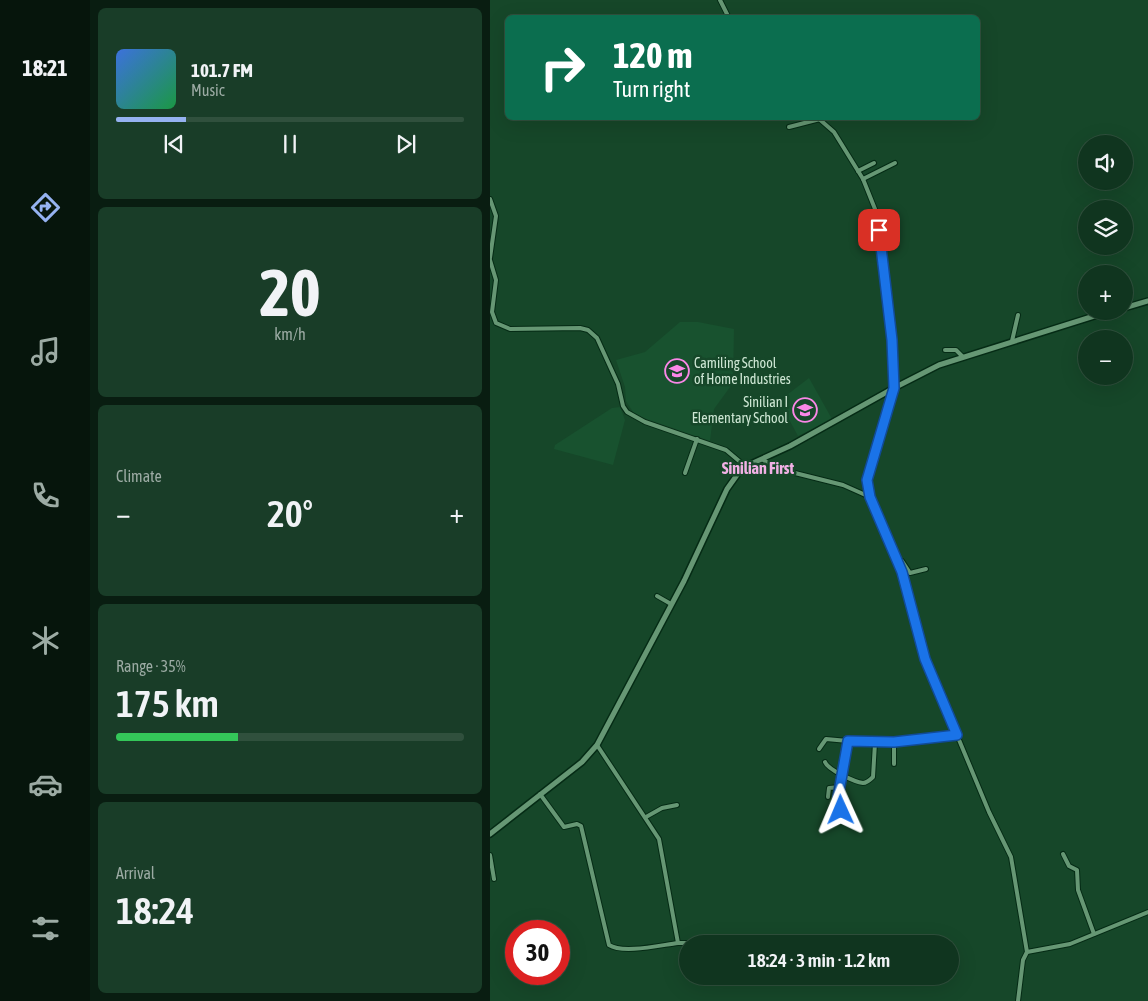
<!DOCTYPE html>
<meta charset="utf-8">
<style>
:root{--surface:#10351f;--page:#193d28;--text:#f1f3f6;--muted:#9caba4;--line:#30503d;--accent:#95b2f1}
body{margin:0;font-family:"Asap Condensed",sans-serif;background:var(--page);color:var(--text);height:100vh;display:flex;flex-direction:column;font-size:19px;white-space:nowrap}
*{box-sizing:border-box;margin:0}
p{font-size:16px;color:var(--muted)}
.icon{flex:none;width:28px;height:28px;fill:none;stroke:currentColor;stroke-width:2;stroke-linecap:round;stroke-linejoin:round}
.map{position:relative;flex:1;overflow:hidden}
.side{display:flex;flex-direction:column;gap:8px;padding:8px;background:#091d11;width:400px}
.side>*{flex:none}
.top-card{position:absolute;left:15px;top:15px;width:475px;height:105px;border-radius:8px;box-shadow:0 5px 20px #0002,0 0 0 1px var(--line);background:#0b6e4f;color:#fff;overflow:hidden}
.buttons{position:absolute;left:588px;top:135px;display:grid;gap:10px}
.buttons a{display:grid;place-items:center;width:55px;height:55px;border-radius:50%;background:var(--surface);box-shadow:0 5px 20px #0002,0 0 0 1px var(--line);font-size:25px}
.speed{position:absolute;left:15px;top:920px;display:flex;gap:10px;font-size:25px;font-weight:700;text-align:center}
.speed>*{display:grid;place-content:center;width:65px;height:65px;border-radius:50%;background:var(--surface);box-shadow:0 5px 20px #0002,0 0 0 1px var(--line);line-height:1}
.speed .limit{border:8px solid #d22;background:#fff;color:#111}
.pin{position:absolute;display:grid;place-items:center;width:42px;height:42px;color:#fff;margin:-21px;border-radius:10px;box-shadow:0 2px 8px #0006}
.me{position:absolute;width:55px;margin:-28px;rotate:359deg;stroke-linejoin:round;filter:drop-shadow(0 0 4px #0008)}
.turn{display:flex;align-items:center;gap:18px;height:105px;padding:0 25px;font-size:22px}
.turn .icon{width:65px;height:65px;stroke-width:2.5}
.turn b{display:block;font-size:35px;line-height:42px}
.big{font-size:38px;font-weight:600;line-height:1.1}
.side .card{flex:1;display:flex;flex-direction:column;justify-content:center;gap:8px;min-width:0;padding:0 18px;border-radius:8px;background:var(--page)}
.side .dial{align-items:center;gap:0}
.dial b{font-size:65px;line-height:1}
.song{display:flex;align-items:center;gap:15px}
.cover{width:60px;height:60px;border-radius:8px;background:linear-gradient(135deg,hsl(220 70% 55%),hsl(140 70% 35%))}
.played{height:5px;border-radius:2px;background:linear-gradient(90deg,var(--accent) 20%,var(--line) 20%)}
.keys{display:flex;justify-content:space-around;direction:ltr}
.heat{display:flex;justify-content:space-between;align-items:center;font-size:28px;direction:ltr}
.charge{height:8px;border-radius:4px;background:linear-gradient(90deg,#34c759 35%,var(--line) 0)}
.trip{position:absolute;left:189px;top:935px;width:280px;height:50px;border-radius:25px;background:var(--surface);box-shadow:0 5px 20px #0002,0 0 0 1px var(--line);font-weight:600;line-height:50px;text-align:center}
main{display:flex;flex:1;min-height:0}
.tabs{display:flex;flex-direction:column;width:90px;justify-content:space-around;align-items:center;background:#06150c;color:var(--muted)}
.tabs .icon{width:35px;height:35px}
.tabs .active{color:var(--accent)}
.tabs b{font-size:22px;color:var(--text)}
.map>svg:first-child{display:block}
.built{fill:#18522f}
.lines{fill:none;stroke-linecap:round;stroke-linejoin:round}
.minor-casing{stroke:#052b15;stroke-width:6}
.tertiary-casing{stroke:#052b15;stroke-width:8}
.minor{stroke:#669774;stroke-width:4}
.tertiary{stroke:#669774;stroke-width:5}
.route-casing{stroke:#114b97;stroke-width:12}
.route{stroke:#1a73e8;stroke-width:9}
.labels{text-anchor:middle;stroke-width:5;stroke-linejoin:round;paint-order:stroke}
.poi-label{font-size:14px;fill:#cee7d4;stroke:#164729;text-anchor:start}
.quarter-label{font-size:16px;font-weight:bold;fill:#f1b1e5;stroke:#164729}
</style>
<main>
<nav class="tabs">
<b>18:21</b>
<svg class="icon active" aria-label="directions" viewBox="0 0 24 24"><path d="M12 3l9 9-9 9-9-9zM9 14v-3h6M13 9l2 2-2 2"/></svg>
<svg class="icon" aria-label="music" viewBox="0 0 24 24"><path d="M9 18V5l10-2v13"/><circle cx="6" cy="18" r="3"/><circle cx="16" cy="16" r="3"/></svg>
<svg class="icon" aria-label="phone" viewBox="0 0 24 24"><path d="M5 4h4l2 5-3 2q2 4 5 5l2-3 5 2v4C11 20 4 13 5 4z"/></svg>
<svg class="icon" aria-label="climate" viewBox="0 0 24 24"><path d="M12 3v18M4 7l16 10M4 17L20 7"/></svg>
<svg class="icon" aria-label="car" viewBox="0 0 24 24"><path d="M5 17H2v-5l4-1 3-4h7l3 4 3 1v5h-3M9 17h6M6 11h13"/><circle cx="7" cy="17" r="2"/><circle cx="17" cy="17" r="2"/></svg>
<svg class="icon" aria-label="filters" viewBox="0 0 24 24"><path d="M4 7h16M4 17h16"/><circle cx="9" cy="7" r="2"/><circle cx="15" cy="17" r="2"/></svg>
</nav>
<section class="side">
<div class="card">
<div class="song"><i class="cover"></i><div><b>101.7 FM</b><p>Music</p></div></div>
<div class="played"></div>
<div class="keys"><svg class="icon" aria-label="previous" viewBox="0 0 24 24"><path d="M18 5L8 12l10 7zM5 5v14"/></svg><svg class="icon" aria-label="pause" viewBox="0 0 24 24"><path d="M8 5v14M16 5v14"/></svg><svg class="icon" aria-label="next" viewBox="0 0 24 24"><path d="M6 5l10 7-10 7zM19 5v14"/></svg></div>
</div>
<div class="card dial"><b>20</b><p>km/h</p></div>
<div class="card"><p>Climate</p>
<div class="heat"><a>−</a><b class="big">20°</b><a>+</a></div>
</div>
<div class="card"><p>Range · 35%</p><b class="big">175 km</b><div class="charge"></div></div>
<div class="card"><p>Arrival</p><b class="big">18:24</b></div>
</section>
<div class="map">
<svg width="658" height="1001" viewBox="0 0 658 1001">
<rect width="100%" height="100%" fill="#164729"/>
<g class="built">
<path d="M190,322H208L244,329L243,383L224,409L220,441L145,415L136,401L135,387L126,360L155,352Z"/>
<path d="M319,378L342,419L308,436L289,401Z"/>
<path d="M130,407L135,420L123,465L64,449L65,445L122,408Z"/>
</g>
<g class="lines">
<g class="minor-casing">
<g id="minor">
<path d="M230,0L239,18"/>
<path d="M328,118L344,132L373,179L387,214L402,340L404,388L377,479L380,497L411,572L435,659L467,735L404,742L358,741L348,797L351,810"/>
<path d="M299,127L330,119"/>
<path d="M368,171L384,163"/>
<path d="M373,179L405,163"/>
<path d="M0,199L6,216L0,258"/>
<path d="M0,260L6,280L2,312L6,323L20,329L90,328L98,330L107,338L128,384L133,406L137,412L155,422L236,450L255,466"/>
<path d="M522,341L528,315"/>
<path d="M455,350H466L473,357"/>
<path d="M272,459L285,468L353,485L380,497"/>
<path d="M195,473L207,439"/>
<path d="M407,560L412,561L420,573L436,569"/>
<path d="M167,596L181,604"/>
<path d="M467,735L499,812L521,857L537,952L580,944L658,912"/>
<path d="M329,749L336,739L358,741"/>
<path d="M335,762C338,770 365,782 373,783C377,783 380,780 383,777L385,743"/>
<path d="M404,764V742"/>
<path d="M50,794L74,827L87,824L91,826L119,945C133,954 171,945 188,943L169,839L107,745"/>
<path d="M338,797L339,788L350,787"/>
<path d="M156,817L172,808L187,805"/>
<path d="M573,854L579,866L587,870L588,890L604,934"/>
<path d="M0,855L4,879"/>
<path d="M188,943H249"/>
<path d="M528,1001L533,960L537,952"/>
</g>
</g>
<g class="tertiary-casing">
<g id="tertiary">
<path d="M634,308L658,301"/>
<path d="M0,834L92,762L107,745L194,581L237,489L252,468L300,446L404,388L449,365L620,311"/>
</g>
</g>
<use href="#minor" class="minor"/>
<use href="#tertiary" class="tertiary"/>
</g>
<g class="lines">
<g class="route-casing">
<path id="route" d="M351,810L348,797L358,741L404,742L467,735L435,659L412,572L380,497L377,480L404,388L402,340L389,230"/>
</g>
<use href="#route" class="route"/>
</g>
<defs>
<g id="school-ring" transform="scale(1.25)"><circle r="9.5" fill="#164729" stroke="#fa87e7" stroke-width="1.5"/><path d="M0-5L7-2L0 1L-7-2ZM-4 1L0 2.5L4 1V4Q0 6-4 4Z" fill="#fa87e7"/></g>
</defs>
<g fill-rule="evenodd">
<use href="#school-ring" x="187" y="371"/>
<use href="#school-ring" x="315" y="410"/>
</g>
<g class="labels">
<g class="poi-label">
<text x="204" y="368">Camiling School<tspan x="204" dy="16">of Home Industries</tspan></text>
<text x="298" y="407" text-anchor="end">Sinilian I<tspan x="298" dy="16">Elementary School</tspan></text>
</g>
<g class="quarter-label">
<text x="268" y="474">Sinilian First</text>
</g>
</g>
</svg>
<div class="buttons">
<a><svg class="icon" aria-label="sound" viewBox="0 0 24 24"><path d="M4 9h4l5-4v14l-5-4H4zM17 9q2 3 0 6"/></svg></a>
<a><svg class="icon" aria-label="layers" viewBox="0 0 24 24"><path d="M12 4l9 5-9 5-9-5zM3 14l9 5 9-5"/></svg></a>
<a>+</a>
<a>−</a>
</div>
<div class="speed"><div class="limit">30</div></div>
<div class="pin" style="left:389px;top:230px;background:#d93025"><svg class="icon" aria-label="arrive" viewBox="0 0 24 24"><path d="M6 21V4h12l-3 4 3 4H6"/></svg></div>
<svg class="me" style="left:351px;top:810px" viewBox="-20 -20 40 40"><path d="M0-17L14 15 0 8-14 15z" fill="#1a73e8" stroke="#fff" stroke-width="4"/></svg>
<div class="trip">18:24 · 3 min · 1.2 km</div>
<div class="top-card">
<div class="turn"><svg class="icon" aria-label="right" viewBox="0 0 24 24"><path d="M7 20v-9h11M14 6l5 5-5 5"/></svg><div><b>120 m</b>Turn right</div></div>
</div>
</div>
</main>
